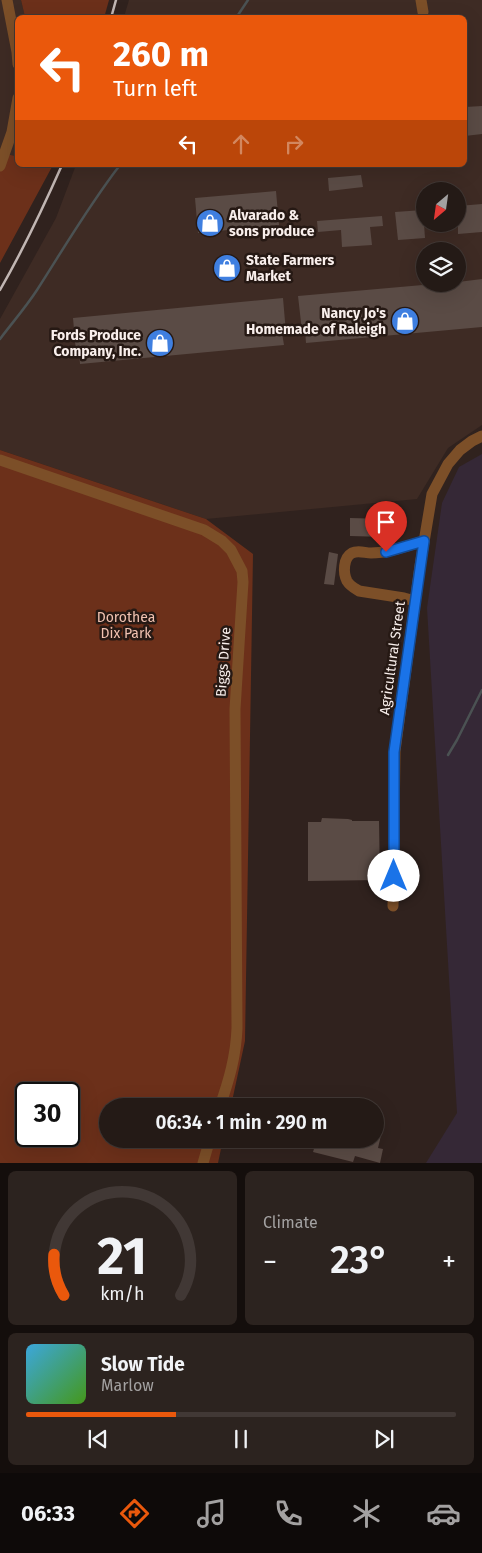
<!DOCTYPE html>
<meta charset="utf-8">
<style>
:root{--surface:#241a16;--page:#2c231f;--text:#f1f3f6;--muted:#a3a1a1;--line:#413835;--accent:#ea580c}
body{margin:0;font-family:"Fira Sans",sans-serif;background:var(--page);color:var(--text);height:100vh;display:flex;flex-direction:column;font-size:19px;white-space:nowrap}
*{box-sizing:border-box;margin:0}
p{font-size:16px;color:var(--muted)}
.icon{flex:none;width:28px;height:28px;fill:none;stroke:currentColor;stroke-width:2;stroke-linecap:round;stroke-linejoin:round}
.map{position:relative;height:1163px;overflow:hidden}
.drawer{display:flex;flex-direction:column;gap:8px;padding:8px;background:#140e0c;flex:1}
.drawer>*{flex:none}
.banner{position:absolute;left:15px;top:15px;width:452px;height:152px;border-radius:8px;box-shadow:0 5px 20px #0002,0 0 0 1px var(--line);background:#ea580c;color:#fff;overflow:hidden}
.needle{width:32px;rotate:209deg}
.fabs{position:absolute;left:416px;top:182px;display:grid;gap:10px}
.fabs a{display:grid;place-items:center;width:50px;height:50px;border-radius:50%;background:var(--surface);box-shadow:0 5px 20px #0002,0 0 0 1px var(--line);font-size:25px}
.speed{position:absolute;left:15px;top:1082px;display:flex;gap:10px;font-size:25px;font-weight:700;text-align:center}
.speed>*{display:grid;place-content:center;width:65px;height:65px;border-radius:50%;background:var(--surface);box-shadow:0 5px 20px #0002,0 0 0 1px var(--line);line-height:1}
.speed .limit{border:2px solid #111;border-radius:8px;background:#fff;color:#111}
.pin{position:absolute;display:grid;place-items:center;width:42px;height:42px;color:#fff;margin:-51px -21px;border-radius:50% 50% 50% 0;rotate:-45deg;box-shadow:0 0 5px #0007}
.pin .icon{rotate:45deg}
.me{position:absolute;width:55px;margin:-28px;rotate:0deg;stroke-linejoin:round;filter:drop-shadow(0 0 4px #0008)}
.turn{display:flex;align-items:center;gap:18px;height:105px;padding:0 15px;font-size:22px}
.turn .icon{width:65px;height:65px;stroke-width:2.5}
.turn b{display:block;font-size:35px;line-height:42px}
.lanes{display:flex;align-items:center;height:48px;padding:0 15px;background:#0003;justify-content:center;gap:25px;direction:ltr}
.lanes .off{opacity:.35}
.big{font-size:38px;font-weight:600;line-height:1.1}
.drawer .widget{flex:1;display:flex;flex-direction:column;justify-content:center;gap:8px;min-width:0;padding:0 18px;border-radius:8px;background:var(--page)}
.drawer .dial{align-items:center;gap:0}
.dial svg{height:130px;overflow:visible;fill:none;stroke:var(--line);stroke-width:7;stroke-linecap:round;text-anchor:middle}
.dial text{fill:var(--text);stroke:none}
.song{display:flex;align-items:center;gap:15px}
.cover{width:60px;height:60px;border-radius:8px;background:linear-gradient(135deg,hsl(200 70% 55%),hsl(100 70% 35%))}
.played{height:5px;border-radius:2px;background:linear-gradient(90deg,var(--accent) 35%,var(--line) 35%)}
.keys{display:flex;justify-content:space-around;direction:ltr}
.heat{display:flex;justify-content:space-between;align-items:center;font-size:28px;direction:ltr}
.drawer .tiles{flex:1;display:grid;gap:8px;grid-template-columns:1fr 1fr}
.widget:last-child{grid-column:span 2}
.trip{position:absolute;left:99px;top:1098px;width:285px;height:50px;border-radius:25px;background:var(--surface);box-shadow:0 5px 20px #0002,0 0 0 1px var(--line);font-weight:600;line-height:50px;text-align:center}
.dock{display:flex;height:80px;justify-content:space-around;align-items:center;background:#0e0a09;color:var(--muted)}
.dock .icon{width:35px;height:35px}
.dock .active{color:var(--accent)}
.dock b{font-size:22px;color:var(--text)}
.map>svg:first-child{display:block}
.built{fill:#3e2b24;fill-rule:evenodd}
.education{fill:#352836}
.green{fill:#6c301a;fill-rule:evenodd}
.lines{fill:none;stroke-linecap:round;stroke-linejoin:round}
.stream{stroke:#4b5253;stroke-width:2.5}
.building{fill:#5a4b45}
.minor{stroke:#7c4f28;stroke-width:11}
.rail{stroke:#c1b6b3;stroke-width:2.5}
.route-casing{stroke:#114b97;stroke-width:12}
.route{stroke:#1a73e8;stroke-width:9}
.labels{text-anchor:middle;stroke-width:5;stroke-linejoin:round;paint-order:stroke}
.poi-label{font-size:14px;font-weight:bold;fill:#f9efec;stroke:#261914;text-anchor:start}
.park-label{font-size:14px;fill:#f1c2b1;stroke:#261914}
.street-label{font-size:14px;fill:#f9efec;stroke:#261914}
</style>
<div class="map">
<svg width="482" height="1163" viewBox="0 0 482 1163">
<rect width="100%" height="100%" fill="#30221e"/>
<g class="built">
<path d="M0,0H21L25,17L18,18V152L16,156L0,153Z"/>
<path d="M129,0H482V425L448,448L417,499L206,519L0,450V319L56,218L76,165H465V18L124,17ZM425,191H458V224H425ZM425,251H458V284H425Z"/>
</g>
<path class="education" d="M482,454V1163H426L457,1113L427,608L442,503L459,467Z"/>
<g class="green">
<path d="M21,0H109L104,18L25,17Z"/>
<path d="M17,152L18,165H53L0,263V153L16,156Z"/>
<path d="M0,450L206,519L253,554L245,1041L231,1106H108V1139H223L218,1163H0ZM26,1094H69V1136H26Z"/>
</g>
<g class="lines">
<g class="stream">
<path d="M236,18L248,0"/>
<path d="M0,339C12,323 26,307 37,290C64,248 89,205 120,165"/>
<path d="M448,755L457,740L482,690"/>
</g>
</g>
<g class="building">
<path d="M482,106V134L465,136V107Z"/>
<path d="M361,175L363,187L329,191L328,178Z"/>
<path d="M276,191L279,225L198,233L195,198Z"/>
<path d="M482,204V232L458,234V206Z"/>
<path d="M423,210L425,238L398,240L395,212Z"/>
<path d="M382,216L383,226L370,227L372,245L342,247L341,230L318,232L317,221Z"/>
<path d="M482,279V327L306,343L305,331H302L298,296L434,284H458V282Z"/>
<path d="M283,298L286,333H282L284,345L80,364L79,352H76L73,318Z"/>
<path d="M350,518L385,519V537L350,536Z"/>
<path d="M329,552L338,554L334,585L324,584Z"/>
<path d="M322,818L348,819L352,820V821H379L380,880L308,881V822H321Z"/>
<path d="M375,1125L383,1127L378,1148L383,1149L380,1163L355,1156L353,1162L313,1152L317,1139H375Z"/>
</g>
<g class="lines">
<g class="minor">
<path d="M7,0L17,52L18,64"/>
<path d="M421,0L423,12"/>
<path d="M0,166L12,132L18,98"/>
<path d="M0,460L204,530L222,541L231,550L242,571L243,582L235,709L237,1028C236,1056 229,1080 220,1106"/>
<path d="M415,601L404,598L359,591C354,588 350,586 347,581C343,573 343,558 352,553C358,550 365,553 371,553C389,553 407,546 424,541"/>
<path d="M393,906L395,751L420,566L432,494L448,464L460,450L472,441L482,436"/>
<path d="M203,1163L210,1139"/>
</g>
<g class="rail">
<path d="M111,18L116,0"/>
<path d="M0,290C23,250 43,208 62,165"/>
</g>
</g>
<g class="lines">
<g class="route-casing">
<path id="route" d="M386,552L424,541L394,752V876"/>
</g>
<use href="#route" class="route"/>
</g>
<defs>
<g id="shop-disc" transform="scale(1.4375)"><circle r="9.5" fill="#3f7fe0" stroke="#261914"/><path d="M-5-2.5h2.3a2.7 3.5 0 0 1 5.4 0H5L5.5 6h-11ZM-1.5-2.5h3a1.5 2.3 0 0 0-3 0Z" fill="#fff"/></g>
</defs>
<g fill-rule="evenodd">
<use href="#shop-disc" x="210" y="223"/>
<use href="#shop-disc" x="227" y="268"/>
<use href="#shop-disc" x="405" y="321"/>
<use href="#shop-disc" x="160" y="343"/>
</g>
<g class="labels">
<g class="poi-label">
<text x="229" y="220">Alvarado &amp;<tspan x="229" dy="16">sons produce</tspan></text>
<text x="246" y="265">State Farmers<tspan x="246" dy="16">Market</tspan></text>
<text x="386" y="318" text-anchor="end">Nancy Jo's<tspan x="386" dy="16">Homemade of Raleigh</tspan></text>
<text x="141" y="340" text-anchor="end">Fords Produce<tspan x="141" dy="16">Company, Inc.</tspan></text>
</g>
<g class="park-label">
<text x="126" y="622">Dorothea<tspan x="126" dy="16">Dix Park</tspan></text>
</g>
<g class="street-label">
<text transform="translate(392 658) rotate(-82)" y="5">Agricultural Street</text>
<text transform="translate(223 662) rotate(-86)" y="5">Biggs Drive</text>
</g>
</g>
</svg>
<div class="fabs">
<a><svg class="needle" viewBox="-14 -14 28 28"><path d="M0-13l5 13h-10z" fill="#e53935"/><path d="M0 13l5-13h-10z" fill="#a3a1a1"/></svg></a>
<a><svg class="icon" aria-label="layers" viewBox="0 0 24 24"><path d="M12 4l9 5-9 5-9-5zM3 14l9 5 9-5"/></svg></a>
</div>
<div class="speed"><div class="limit">30</div></div>
<div class="pin" style="left:386px;top:552px;background:#d93025"><svg class="icon" aria-label="arrive" viewBox="0 0 24 24"><path d="M6 21V4h12l-3 4 3 4H6"/></svg></div>
<svg class="me" style="left:394px;top:876px" viewBox="-20 -20 40 40"><circle r="19" fill="#fff"/><path d="M0-13L10 11 0 6-10 11z" fill="#1a73e8"/></svg>
<div class="trip">06:34 · 1 min · 290 m</div>
<div class="banner">
<div class="turn"><svg class="icon" aria-label="left" viewBox="0 0 24 24"><path d="M17 20v-9H6M10 6l-5 5 5 5"/></svg><div><b>260 m</b>Turn left</div></div>
<div class="lanes"><svg class="icon" aria-label="left" viewBox="0 0 24 24"><path d="M17 20v-9H6M10 6l-5 5 5 5"/></svg><svg class="icon off" aria-label="ahead" viewBox="0 0 24 24"><path d="M12 20V5M6 11l6-6 6 6"/></svg><svg class="icon off" aria-label="right" viewBox="0 0 24 24"><path d="M7 20v-9h11M14 6l5 5-5 5"/></svg></div>
</div>
</div>
<section class="drawer">
<div class="tiles">
<div class="widget dial"><svg viewBox="0 0 100 80">
<path d="M14 69A42 42 0 1 1 86 69"/>
<path d="M14 69A42 42 0 0 1 8 44" stroke="#ea580c"/>
<text x="50" y="56" font-size="32" font-weight="700">21</text>
<text x="50" y="72" font-size="11">km/h</text>
</svg></div>
<div class="widget"><p>Climate</p>
<div class="heat"><a>−</a><b class="big">23°</b><a>+</a></div>
</div>
<div class="widget">
<div class="song"><i class="cover"></i><div><b>Slow Tide</b><p>Marlow</p></div></div>
<div class="played"></div>
<div class="keys"><svg class="icon" aria-label="previous" viewBox="0 0 24 24"><path d="M18 5L8 12l10 7zM5 5v14"/></svg><svg class="icon" aria-label="pause" viewBox="0 0 24 24"><path d="M8 5v14M16 5v14"/></svg><svg class="icon" aria-label="next" viewBox="0 0 24 24"><path d="M6 5l10 7-10 7zM19 5v14"/></svg></div>
</div>
</div>
</section>
<nav class="dock">
<b>06:33</b>
<svg class="icon active" aria-label="directions" viewBox="0 0 24 24"><path d="M12 3l9 9-9 9-9-9zM9 14v-3h6M13 9l2 2-2 2"/></svg>
<svg class="icon" aria-label="music" viewBox="0 0 24 24"><path d="M9 18V5l10-2v13"/><circle cx="6" cy="18" r="3"/><circle cx="16" cy="16" r="3"/></svg>
<svg class="icon" aria-label="phone" viewBox="0 0 24 24"><path d="M5 4h4l2 5-3 2q2 4 5 5l2-3 5 2v4C11 20 4 13 5 4z"/></svg>
<svg class="icon" aria-label="climate" viewBox="0 0 24 24"><path d="M12 3v18M4 7l16 10M4 17L20 7"/></svg>
<svg class="icon" aria-label="car" viewBox="0 0 24 24"><path d="M5 17H2v-5l4-1 3-4h7l3 4 3 1v5h-3M9 17h6M6 11h13"/><circle cx="7" cy="17" r="2"/><circle cx="17" cy="17" r="2"/></svg>
</nav>
